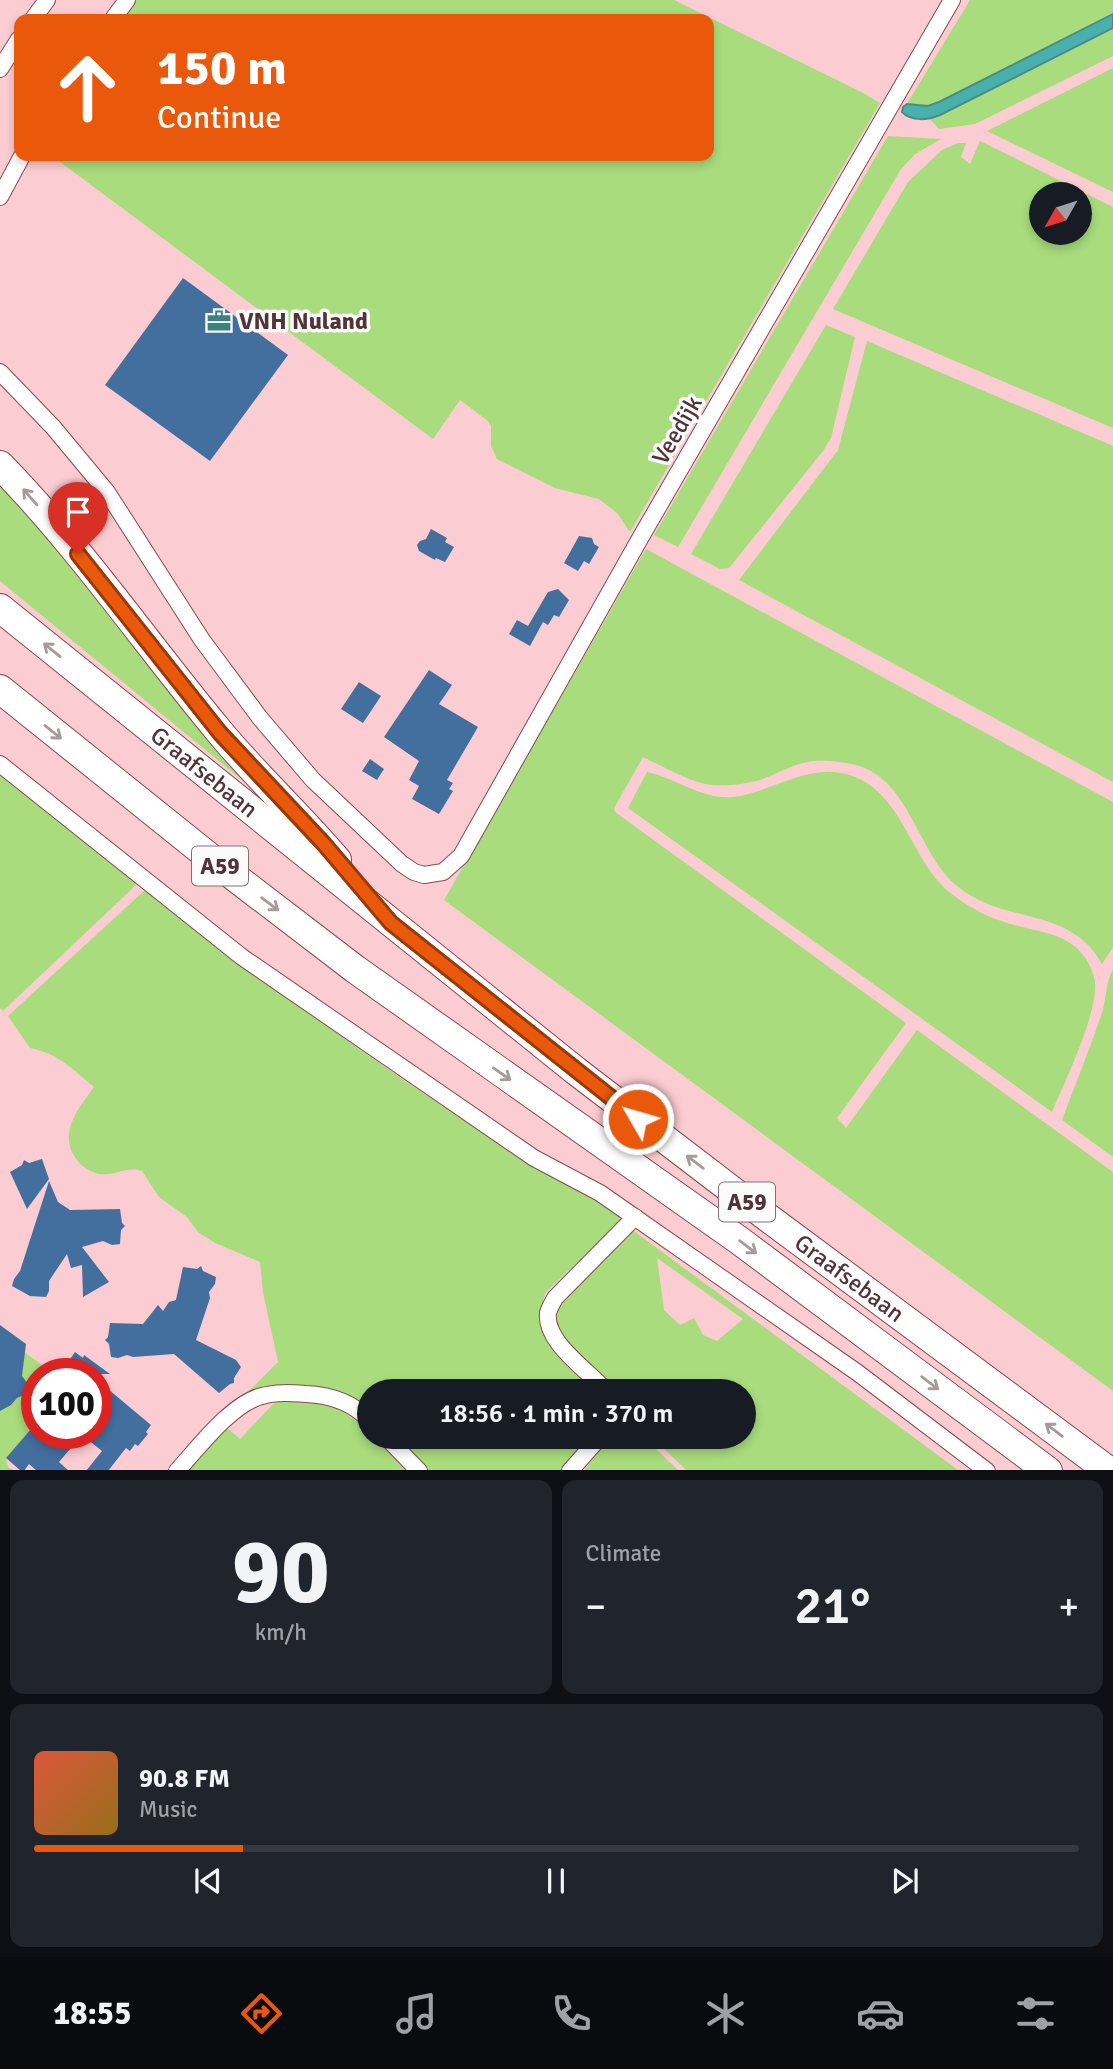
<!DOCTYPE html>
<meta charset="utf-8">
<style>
:root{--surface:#171b24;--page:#20242c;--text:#f1f3f6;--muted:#9ea1a6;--line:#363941;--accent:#ea580c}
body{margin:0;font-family:Signika,sans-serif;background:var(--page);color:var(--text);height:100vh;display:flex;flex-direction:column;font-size:26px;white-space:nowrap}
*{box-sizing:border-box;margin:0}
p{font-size:23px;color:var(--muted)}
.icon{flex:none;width:38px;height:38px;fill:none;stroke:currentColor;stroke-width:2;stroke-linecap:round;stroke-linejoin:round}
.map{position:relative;height:1470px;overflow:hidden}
.drawer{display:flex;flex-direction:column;gap:10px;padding:10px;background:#0d0f14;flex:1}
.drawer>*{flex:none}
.guide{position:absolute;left:14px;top:14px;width:700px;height:147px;border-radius:14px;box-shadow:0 4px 10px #0003;background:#ea580c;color:#fff;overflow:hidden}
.needle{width:46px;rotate:231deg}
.buttons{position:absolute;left:1029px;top:182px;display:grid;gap:14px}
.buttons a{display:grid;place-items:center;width:63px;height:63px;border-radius:50%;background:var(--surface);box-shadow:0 4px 10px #0003;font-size:35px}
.speed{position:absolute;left:21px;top:1358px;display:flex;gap:14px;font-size:35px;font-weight:700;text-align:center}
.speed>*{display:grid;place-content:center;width:91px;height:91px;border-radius:50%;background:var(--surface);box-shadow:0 4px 10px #0003;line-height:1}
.speed .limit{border:10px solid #d22;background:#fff;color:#111}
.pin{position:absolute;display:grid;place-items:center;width:60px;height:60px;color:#fff;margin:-72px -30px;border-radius:50% 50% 50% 0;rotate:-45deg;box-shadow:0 0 7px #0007}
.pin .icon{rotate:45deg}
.me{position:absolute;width:77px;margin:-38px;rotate:308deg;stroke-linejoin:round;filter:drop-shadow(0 0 5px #0008)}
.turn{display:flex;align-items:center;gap:24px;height:147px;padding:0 28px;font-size:32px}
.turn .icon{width:91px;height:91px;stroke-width:2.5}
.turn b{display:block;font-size:49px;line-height:60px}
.big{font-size:52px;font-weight:600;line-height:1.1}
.drawer .widget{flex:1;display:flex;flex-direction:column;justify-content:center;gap:10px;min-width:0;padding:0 24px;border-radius:14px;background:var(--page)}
.drawer .dial{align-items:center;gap:0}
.dial b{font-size:91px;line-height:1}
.song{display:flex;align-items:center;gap:21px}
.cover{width:84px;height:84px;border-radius:10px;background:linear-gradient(135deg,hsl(10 70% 55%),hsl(40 70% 35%))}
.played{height:7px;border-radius:4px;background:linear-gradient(90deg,var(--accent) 20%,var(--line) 20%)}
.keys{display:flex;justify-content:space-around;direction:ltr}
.heat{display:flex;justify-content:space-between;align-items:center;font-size:38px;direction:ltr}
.drawer .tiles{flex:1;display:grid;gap:10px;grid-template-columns:1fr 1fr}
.widget:last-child{grid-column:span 2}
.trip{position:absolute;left:357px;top:1379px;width:399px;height:70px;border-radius:35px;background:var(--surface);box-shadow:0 4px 10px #0003;font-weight:600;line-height:70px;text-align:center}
.tab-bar{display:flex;height:112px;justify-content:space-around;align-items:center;background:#090b0e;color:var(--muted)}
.tab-bar .icon{width:49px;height:49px}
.tab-bar .active{color:var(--accent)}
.tab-bar b{font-size:32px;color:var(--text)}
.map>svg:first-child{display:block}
.green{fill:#a8dc7c;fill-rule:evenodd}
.water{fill:#49b1ad;stroke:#4c8b8a;stroke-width:2}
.building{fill:#436f9e}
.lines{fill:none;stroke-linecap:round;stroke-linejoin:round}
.minor-casing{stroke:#894851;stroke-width:18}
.motorway-casing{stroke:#894851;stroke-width:30}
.minor{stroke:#fff;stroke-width:16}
.motorway{stroke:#fff;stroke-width:28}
.oneway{stroke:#a8999b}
.route-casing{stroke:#983908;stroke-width:18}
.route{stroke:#ea580c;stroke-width:12}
.labels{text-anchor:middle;stroke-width:7;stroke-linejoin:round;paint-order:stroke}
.shield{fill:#fbfbfb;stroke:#856f72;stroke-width:2}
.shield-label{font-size:23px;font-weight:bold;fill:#523337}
.poi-label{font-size:24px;font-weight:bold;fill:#523337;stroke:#fbfbfb;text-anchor:start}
.street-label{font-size:24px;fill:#523337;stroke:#fbfbfb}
</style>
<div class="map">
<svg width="1113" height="1471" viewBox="0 0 1113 1471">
<rect width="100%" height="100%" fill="#fbccd1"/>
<g class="green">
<path d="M136,0H674L863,93L880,103L630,532L617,513L599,499L555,488L497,459L491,446V426L488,421L460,400L433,439L52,156H709V19H123Z"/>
<path d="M970,0H1113V14L939,102L928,106L907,104Z"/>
<path d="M1113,28V56L975,124L939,129L930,119Z"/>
<path d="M1113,68V192L987,131Z"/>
<path d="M888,136L941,139L915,154L901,169L678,547L654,535Z"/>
<path d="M980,141L1113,207V428L833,309L908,182L942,150L958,143H966L961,157L970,164ZM1080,194V233H1041V194Z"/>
<path d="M826,325L855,337L831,438L823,451L729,568L720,569L691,554Z"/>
<path d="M867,341L1113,446V782L739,580L838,450Z"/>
<path d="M0,479L281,812L0,581Z"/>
<path d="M646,549L1113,802V947L1102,964C1069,905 1006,926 957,886C916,852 910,776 852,764C841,762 826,760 815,761C797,762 781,772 765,778C750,784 728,786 712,785C688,782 665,767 643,757L614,808L615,812L906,1023L837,1118L846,1128L917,1030L1113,1172V1391L444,900Z"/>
<path d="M647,772C676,778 702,800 733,797C769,793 804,766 841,773C903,784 909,863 953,895C969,907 985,916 1004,922C1041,934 1081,931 1094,977C1102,1006 1064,1083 1052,1112L628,808Z"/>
<path d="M0,775L137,884L3,1011L0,1008Z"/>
<path d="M145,890C262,980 381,1069 506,1147C542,1170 580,1189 618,1210L620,1221L545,1293L539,1320L542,1329L552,1344L597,1391H369V1416L284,1388L249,1391L278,1362L263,1292L260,1262L215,1243L198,1232L187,1217L159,1197L142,1171C127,1166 115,1176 100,1174C90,1172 83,1168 77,1160C57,1134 78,1109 94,1087C74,1070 57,1053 30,1048L8,1016Z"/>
<path d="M1113,969V1157L1062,1120C1075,1085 1089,1051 1101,1016C1107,1000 1105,983 1113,969Z"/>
<path d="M631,1229L958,1470H686L652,1437H744V1391H614L561,1336L555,1322L557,1300ZM657,1258L743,1319L717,1341L703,1335L694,1318L680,1325L664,1310Z"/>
<path d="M8,1340L54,1374H37V1421L6,1459L8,1467L13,1470H0V1350Z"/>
<path d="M308,1398C338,1408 347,1411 369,1433V1437H373L407,1470L183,1471L226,1427L240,1439L273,1404L282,1399Z"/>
<path d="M390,1437H593L567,1471L424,1470Z"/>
<path d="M607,1437H643L678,1470L584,1471Z"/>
</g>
<path class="water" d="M1113,14V28L940,115C928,120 912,122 902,112L903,107L907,104L928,106L939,102Z"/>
<g class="building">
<path d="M183,278L288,355L210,461L105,385Z"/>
<path d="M431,529L447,538L445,542L454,547L445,562L436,558L435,560L419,551L417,545L420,541L426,539Z"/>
<path d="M579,536L592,538L594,544L599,547L589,564L584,561L578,571L564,563Z"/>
<path d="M558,589L569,600L559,617L554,615L548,625L543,622L530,646L509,634L517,620L528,626L548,592Z"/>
<path d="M429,670L452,685L439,704L478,727L447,780L453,783L449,789L453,791L439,814L412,799L419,786L409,780L419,761L384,737Z"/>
<path d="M359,682L381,696L363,723L341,709Z"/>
<path d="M370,759L384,769L377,780L362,771Z"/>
<path d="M42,1159L49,1179L27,1209L10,1172L22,1165L24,1160L29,1163Z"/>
<path d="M49,1181L58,1202L70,1210L120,1209L122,1223L125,1226L121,1230L120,1244L112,1245L103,1241L82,1247L109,1282L83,1297L82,1265L71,1268L67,1254L49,1281V1291L46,1297L30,1296L12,1286L14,1279L20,1271Z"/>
<path d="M201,1266L203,1271L216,1277L215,1284L209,1292L210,1298L196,1340L236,1360L241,1367L234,1378V1383L230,1384L219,1393L174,1354L133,1357L127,1355L118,1358L111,1357L109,1344L105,1340L108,1337L110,1323L143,1324L158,1305L163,1311L169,1302L176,1300L183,1267L197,1269Z"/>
<path d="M0,1325L26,1344L22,1376L31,1388L26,1394L17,1398L11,1405L0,1411Z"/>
<path d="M75,1352L83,1358L84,1355L110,1374H60Z"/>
<path d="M96,1379L151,1425L146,1432L148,1434L138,1446L135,1444L130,1451L126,1448L108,1471H86L102,1451L82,1435L59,1462L69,1471H37L29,1464L24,1471H21L6,1458L37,1422V1433H96Z"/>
</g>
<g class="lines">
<g class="minor-casing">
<g id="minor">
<path d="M33,19L47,0"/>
<path d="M113,19L127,0"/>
<path d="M0,69L19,39"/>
<path d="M0,197L22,156"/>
<path d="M0,372L53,427L107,492L202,640L260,718L313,780L402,864L414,872L424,875L443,872L461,856L642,535L952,0"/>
<path d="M0,764L242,957L534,1158L600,1193L858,1373L987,1471"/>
<path d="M606,1391C589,1371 544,1342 548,1313C549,1308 553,1302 555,1298L635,1217"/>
<path d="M386,1437L419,1471"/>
<path d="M177,1471C198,1448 232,1403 262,1396C276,1392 291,1393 306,1394C330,1395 352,1402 369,1420"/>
<path d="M570,1471L600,1437"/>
</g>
</g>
<g class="motorway-casing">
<g id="motorway">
<path d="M0,465C80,547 145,642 218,730C255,775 299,815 337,860"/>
<path id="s1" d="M0,608L576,1071L763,1214L1109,1471"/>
<path d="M0,689L223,868L355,969L740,1241L1048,1471"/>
</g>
</g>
<use href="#minor" class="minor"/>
<use href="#motorway" class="motorway"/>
</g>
<defs><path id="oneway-shaft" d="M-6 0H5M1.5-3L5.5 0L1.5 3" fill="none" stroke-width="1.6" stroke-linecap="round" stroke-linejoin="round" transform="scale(1.75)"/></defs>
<g class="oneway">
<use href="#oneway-shaft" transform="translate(30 497) rotate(-131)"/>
<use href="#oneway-shaft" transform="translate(52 650) rotate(-141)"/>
<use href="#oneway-shaft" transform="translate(53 732) rotate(39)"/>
<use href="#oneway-shaft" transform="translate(270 904) rotate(37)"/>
<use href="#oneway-shaft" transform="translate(502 1074) rotate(35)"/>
<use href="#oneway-shaft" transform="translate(695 1162) rotate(-143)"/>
<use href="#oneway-shaft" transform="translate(748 1247) rotate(37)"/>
<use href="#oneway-shaft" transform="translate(930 1383) rotate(37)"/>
<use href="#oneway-shaft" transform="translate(1054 1430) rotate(-143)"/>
</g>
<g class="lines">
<g class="route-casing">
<path id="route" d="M78,554L220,733L324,844L391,923L638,1119"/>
</g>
<use href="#route" class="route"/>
</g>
<defs>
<g id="office-bare" transform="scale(1.89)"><path d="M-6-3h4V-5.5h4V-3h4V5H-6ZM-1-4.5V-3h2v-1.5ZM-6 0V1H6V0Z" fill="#3b8380" stroke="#fbfbfb" stroke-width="2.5" paint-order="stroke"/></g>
</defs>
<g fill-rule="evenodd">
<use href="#office-bare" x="219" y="321"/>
</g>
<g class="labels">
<g class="shield">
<rect x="192" y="846.5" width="56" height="39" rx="5"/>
<rect x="719" y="1182.5" width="56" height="39" rx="5"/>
</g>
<g class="shield-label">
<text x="220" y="874">A59</text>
<text x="747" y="1210">A59</text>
</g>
<g class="poi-label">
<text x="239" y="329">VNH Nuland</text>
</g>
<g class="street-label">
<text transform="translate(677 430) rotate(-60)" y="8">Veedijk</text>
<text dy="8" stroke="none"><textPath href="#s1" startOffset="262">Graafsebaan</textPath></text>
<text dy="8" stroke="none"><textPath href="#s1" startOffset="1082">Graafsebaan</textPath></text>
</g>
</g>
</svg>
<div class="buttons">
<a><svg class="needle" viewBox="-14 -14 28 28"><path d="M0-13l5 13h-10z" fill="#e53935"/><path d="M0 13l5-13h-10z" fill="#9ea1a6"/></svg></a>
</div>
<div class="speed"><div class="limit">100</div></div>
<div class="pin" style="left:78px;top:554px;background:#d93025"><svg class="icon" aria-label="arrive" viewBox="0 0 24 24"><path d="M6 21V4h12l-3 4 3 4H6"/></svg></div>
<svg class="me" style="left:638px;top:1119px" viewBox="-20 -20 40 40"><circle r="17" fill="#ea580c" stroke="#fff" stroke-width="3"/><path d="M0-11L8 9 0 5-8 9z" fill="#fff"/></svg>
<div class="trip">18:56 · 1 min · 370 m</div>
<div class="guide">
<div class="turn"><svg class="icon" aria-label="ahead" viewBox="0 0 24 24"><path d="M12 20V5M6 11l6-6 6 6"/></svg><div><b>150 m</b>Continue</div></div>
</div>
</div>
<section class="drawer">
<div class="tiles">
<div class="widget dial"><b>90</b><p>km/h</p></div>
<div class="widget"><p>Climate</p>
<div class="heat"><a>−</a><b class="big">21°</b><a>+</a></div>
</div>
<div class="widget">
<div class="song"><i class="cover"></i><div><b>90.8 FM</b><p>Music</p></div></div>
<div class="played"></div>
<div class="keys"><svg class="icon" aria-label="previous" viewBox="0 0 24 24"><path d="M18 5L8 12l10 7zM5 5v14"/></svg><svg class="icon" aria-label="pause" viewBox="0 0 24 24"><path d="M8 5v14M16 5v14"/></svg><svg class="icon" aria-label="next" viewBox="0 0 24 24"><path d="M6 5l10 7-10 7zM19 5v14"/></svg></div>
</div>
</div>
</section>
<nav class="tab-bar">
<b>18:55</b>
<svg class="icon active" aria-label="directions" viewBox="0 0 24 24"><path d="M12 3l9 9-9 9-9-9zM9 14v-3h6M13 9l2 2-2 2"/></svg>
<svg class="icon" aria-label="music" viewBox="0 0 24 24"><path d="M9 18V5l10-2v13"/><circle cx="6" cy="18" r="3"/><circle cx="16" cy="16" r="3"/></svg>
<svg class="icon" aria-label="phone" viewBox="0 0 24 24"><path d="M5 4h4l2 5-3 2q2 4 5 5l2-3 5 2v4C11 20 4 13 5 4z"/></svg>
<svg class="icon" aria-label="climate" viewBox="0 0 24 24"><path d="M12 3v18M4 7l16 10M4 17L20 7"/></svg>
<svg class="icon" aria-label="car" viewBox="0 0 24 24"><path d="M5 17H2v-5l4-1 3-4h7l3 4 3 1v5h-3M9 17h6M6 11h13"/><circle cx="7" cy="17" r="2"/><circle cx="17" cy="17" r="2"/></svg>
<svg class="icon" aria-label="filters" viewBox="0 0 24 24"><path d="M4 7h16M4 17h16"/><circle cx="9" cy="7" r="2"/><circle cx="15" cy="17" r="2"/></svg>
</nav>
